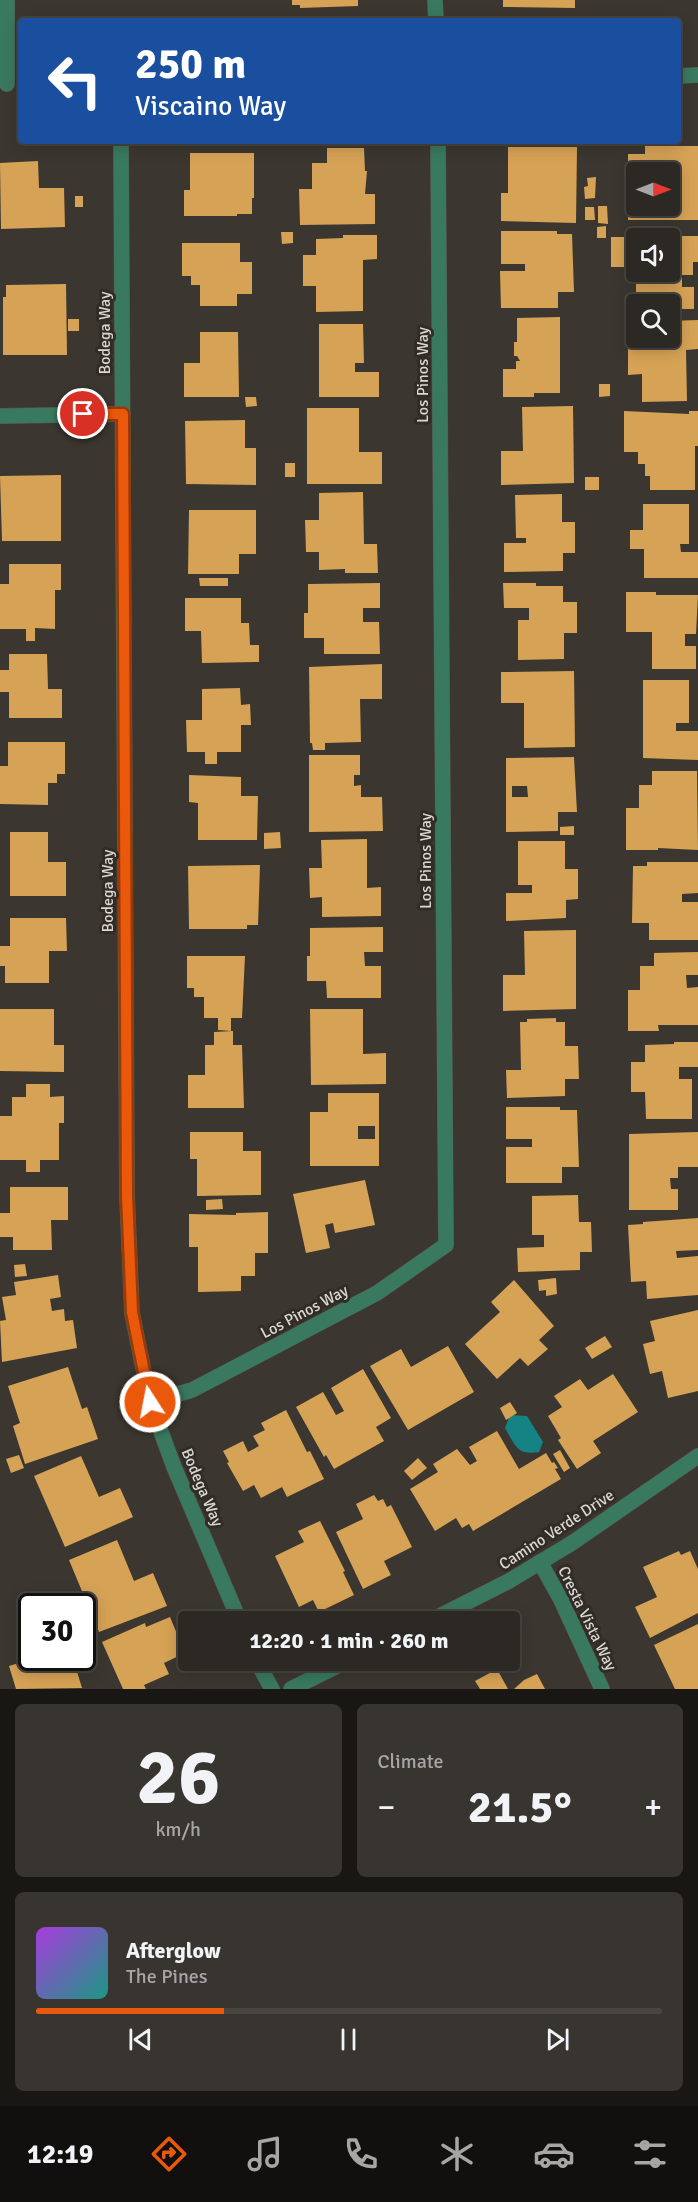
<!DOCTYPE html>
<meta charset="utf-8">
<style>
:root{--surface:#2c2924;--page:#383531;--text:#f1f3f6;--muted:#a6a6a6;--line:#484541;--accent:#ea580c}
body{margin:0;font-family:Signika,sans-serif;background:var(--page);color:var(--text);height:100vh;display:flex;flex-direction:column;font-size:22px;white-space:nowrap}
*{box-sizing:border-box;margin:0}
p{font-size:20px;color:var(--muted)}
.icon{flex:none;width:33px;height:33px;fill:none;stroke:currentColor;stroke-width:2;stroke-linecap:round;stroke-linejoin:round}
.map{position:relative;height:1689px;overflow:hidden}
.details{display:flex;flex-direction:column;gap:15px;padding:15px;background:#181714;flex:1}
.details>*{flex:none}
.hud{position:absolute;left:18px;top:18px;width:663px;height:126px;border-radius:6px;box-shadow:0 3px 15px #0003,0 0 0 2px var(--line);background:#1a4fa0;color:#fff;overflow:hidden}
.needle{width:39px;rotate:90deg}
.controls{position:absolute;left:626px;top:162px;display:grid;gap:12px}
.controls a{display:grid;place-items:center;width:54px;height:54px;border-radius:6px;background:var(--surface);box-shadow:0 3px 15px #0003,0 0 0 2px var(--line);font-size:30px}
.speed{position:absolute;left:18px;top:1593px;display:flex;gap:12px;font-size:30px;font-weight:700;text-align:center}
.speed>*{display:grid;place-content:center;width:78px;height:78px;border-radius:50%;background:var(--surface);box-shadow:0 3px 15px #0003,0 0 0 2px var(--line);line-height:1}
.speed .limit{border:3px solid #111;border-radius:9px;background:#fff;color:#111}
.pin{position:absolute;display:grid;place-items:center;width:51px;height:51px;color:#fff;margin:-26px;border:3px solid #fff;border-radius:50%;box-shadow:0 2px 6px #0007}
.me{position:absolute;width:66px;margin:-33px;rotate:349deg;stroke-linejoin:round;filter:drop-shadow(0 0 4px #0008)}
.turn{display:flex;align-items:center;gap:21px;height:126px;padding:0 18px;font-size:27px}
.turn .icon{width:78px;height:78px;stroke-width:2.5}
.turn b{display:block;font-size:42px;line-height:51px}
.big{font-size:45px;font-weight:700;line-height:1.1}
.details .card{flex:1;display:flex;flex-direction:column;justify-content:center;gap:9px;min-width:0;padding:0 21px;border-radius:9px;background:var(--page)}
.details .dial{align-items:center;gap:0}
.dial b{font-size:78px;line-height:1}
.song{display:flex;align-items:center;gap:18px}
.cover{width:72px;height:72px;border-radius:9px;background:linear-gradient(135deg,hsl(280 70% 55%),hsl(170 70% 35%))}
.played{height:6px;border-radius:3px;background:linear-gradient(90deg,var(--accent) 30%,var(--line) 30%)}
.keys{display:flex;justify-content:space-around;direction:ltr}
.heat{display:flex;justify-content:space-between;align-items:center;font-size:33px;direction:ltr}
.details .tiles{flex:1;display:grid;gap:15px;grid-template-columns:1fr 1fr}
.card:last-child{grid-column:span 2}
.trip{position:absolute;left:178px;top:1611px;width:342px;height:60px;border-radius:6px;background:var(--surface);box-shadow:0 3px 15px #0003,0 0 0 2px var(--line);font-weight:700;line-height:60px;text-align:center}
.dock{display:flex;height:96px;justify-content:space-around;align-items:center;background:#12100e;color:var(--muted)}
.dock .icon{width:42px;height:42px}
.dock .active{color:var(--accent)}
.dock b{font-size:27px;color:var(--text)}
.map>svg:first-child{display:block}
.water{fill:#158384}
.building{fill:#d6a255;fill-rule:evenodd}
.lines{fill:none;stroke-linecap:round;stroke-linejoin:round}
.minor-casing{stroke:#58544d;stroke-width:16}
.minor{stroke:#39795f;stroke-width:15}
.route-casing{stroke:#983908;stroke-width:15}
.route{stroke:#ea580c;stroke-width:10}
.labels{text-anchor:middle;stroke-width:6;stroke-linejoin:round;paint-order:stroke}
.street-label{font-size:16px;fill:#dad7d3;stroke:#312d26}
</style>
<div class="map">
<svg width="698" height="1689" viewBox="0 0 698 1689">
<rect width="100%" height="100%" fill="#3b3730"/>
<path class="water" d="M510,1415L527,1416L543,1442L539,1452C517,1456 515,1445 505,1428Z"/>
<g class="building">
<path d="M292,0H358V6L300,8V5H292Z"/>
<path d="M503,0H575V8L503,7Z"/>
<path d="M645,146H698V220H628V154H645ZM636,172H669V206H636Z"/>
<path d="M508,147H577L576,223L501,221V193H508Z"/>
<path d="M327,148H364L365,171H367L365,194H375V224L300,225L299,189H312V163H327Z"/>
<path d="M190,153H254V198H252V214H237V216H184V190H190Z"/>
<path d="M38,161L39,188H64L65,227L1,229L0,163Z"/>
<path d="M596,177L595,198L585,199L584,187L588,186L587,178Z"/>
<rect x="75" y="196" width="8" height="11"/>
<path d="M598,206H607L608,224L598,223Z"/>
<path d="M585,207H594L595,220H585Z"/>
<path d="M606,226V238H597V227Z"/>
<path d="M501,231H557V234H572L574,292H558V308H501L500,271H525V264H501Z"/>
<path d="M281,232H293V243L282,244Z"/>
<path d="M625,232H654V236H698V262H693V275H682V287H694V309H669V304H650V296H636V272H669V238H636V273H625V267H611V237H625Z"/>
<path d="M343,235H377V259L363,260V311L316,312V286H303V255H316V239L343,238Z"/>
<path d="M182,243H240V262H252V294H237V306H200V285H191V276H182Z"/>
<path d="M66,284L67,355H3V297H6V285Z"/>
<path d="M560,317V393H534V397H503V369H516V361H520L517,356H514V342H517V318Z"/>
<rect x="68" y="319" width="11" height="12"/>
<path d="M698,320V349L686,350L687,401L642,402V374L628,375V342H641V338H669V321Z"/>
<path d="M319,324H363L364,363H355V372H379V397H319Z"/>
<path d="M200,332H238L239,397H184V363H200Z"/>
<path d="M599,384H610V396L599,397Z"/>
<path d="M245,397H256L257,406L246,407Z"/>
<path d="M573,406L574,483L501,485V451H523L522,407Z"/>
<path d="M307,408H359V452H382V484H307Z"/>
<path d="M624,411L689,414V411H698V446H695V490H650V476H645V464H638V452H624Z"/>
<path d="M245,420V448H256V485L186,484L185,421Z"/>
<rect x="285" y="463" width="10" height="14"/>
<path d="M61,475V541H2L0,476Z"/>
<rect x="585" y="477" width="14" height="13"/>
<path d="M363,492L364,544H377L378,573H345V569L319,570V552H306L305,520H319V493Z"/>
<path d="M562,494V522H575V553H563V571L504,572V543H526V538H516L515,495Z"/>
<path d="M643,504H689V544H680L681,552H698V578H644V549H630V530H643Z"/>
<path d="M189,510H256V554H239V574H188Z"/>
<path d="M9,564H61V590H55V629L35,628V641H26V629H0V584H9Z"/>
<path d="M199,578H228V586H200Z"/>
<path d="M380,583V608H363V622H379L380,654H324V638H304V613H308V584Z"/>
<path d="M503,583H536V586H563V602H577V633H564V659L518,660V620H529V608H504Z"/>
<path d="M626,592H656V595H698L696,634H685V646H696V669H652V632H626Z"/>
<path d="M185,598H241V623H249L250,645H259V662L202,663L201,631H185Z"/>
<path d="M9,654H47L48,689H62V718H9V692H0V670H9Z"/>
<path d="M382,664V699H360L361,742L325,743V750H313L312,743H310L309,667Z"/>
<path d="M574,671L575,747L524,748V703H501V672Z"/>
<path d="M643,680H689V723H676V731H698V760L643,758Z"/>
<path d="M240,688L241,705L250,704L251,725H241V752H217V764H205V752H187L186,720H202V689Z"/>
<path d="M8,742H65V774H57V783H48V805L0,804V766H8Z"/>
<path d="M309,755H360V775H354V786L361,785V797H382L383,831L309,832Z"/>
<path d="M574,757L577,812H558V831L506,832V758ZM512,786H527L528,797H512Z"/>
<path d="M652,771H697L698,850L658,848V850H626V808H639V785H652Z"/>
<path d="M189,775L241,777V796H258L257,840H198V803L189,802Z"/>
<path d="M574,826V835H560V827Z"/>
<path d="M10,832H48V862H66V896H10Z"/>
<path d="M280,832L281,848L264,849V833Z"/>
<path d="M367,839V888L381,887V916L322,917V897L310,898L309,868H322L321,840Z"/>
<path d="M518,841H565V869H578V899L566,900V918L506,921V893H532V885H518Z"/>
<path d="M647,862H698V893L682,894V902H698V940H649V923H632L633,866H647Z"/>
<path d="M260,865L258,925H247V929H189L188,866Z"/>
<path d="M10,918H66L67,951H49V983H5V966H0V946H10Z"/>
<path d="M383,927V952H364L365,966H381V998H327L326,981H307V956H310V928Z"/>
<path d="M576,930V1009L503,1011V975H525L524,931Z"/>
<path d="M698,952V975H686L687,988L698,987V1025H658L659,1031H628V990H640V966H654V953Z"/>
<path d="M187,956H245L242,1018H231V1031L218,1030V1018H204V997H194V988H187Z"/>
<path d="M0,1009H54V1045H64V1072L0,1071Z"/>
<path d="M310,1009H363V1054L386,1053V1084L311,1085Z"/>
<path d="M556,1018V1022H565V1046H578L579,1079H565V1096L507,1098L506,1070H521L520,1022H527V1019Z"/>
<path d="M233,1031V1045H242L244,1108H188V1075H205V1045H214V1032Z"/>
<path d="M674,1042H698V1067H679V1079H692V1119H646L645,1092H631V1062H645V1045L674,1044Z"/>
<path d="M26,1084H50V1097L64,1096V1123H59V1160H40V1172H26V1160H0V1116H12V1097H26Z"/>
<path d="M328,1093H379V1166H310V1112H328ZM358,1126H375V1139H358Z"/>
<path d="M506,1107H560V1110H577L579,1167H562V1183H506V1147H532V1139H506Z"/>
<path d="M190,1132H243V1151H261V1195L197,1196V1159H190Z"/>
<path d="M698,1132V1167H678V1178H670L671,1189H678V1210H629V1134Z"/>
<path d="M365,1180L375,1225L335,1233L333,1223L325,1225L330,1248L306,1253L293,1194Z"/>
<path d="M10,1187H68V1220H51L52,1250H13V1237H0V1213H10Z"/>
<path d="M578,1195L579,1222H591L592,1252H580V1270L518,1272L517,1248L544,1247V1235H532V1196Z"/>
<path d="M222,1199L223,1209L206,1210V1200Z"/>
<path d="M268,1212V1253H255V1276H241V1291L198,1292V1247H189V1214L236,1215V1213Z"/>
<path d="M698,1218V1250L676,1251L677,1258L698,1256V1295L647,1299L646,1281L631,1282L628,1225L643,1224V1222Z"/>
<path d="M25,1264L27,1276L15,1277L14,1265Z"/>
<path d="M58,1275L61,1297L50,1299L52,1311L64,1309L65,1321L73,1320L77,1348L2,1362L0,1321L6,1320L2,1297L16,1295L14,1282Z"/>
<path d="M556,1278L557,1294L546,1296V1290L539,1291L538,1280Z"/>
<path d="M514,1280L554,1326L539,1340L548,1349L528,1366L520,1358L497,1379L465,1344L500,1312L491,1302Z"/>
<path d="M698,1310V1391L668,1398L662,1371L650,1374L643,1344L655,1341L650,1321Z"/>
<path d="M605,1336L612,1347L592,1359L585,1348Z"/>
<path d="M448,1346L474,1392L408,1430L370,1366L401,1349L411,1367Z"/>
<path d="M68,1367L82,1409L87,1407L98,1439L25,1464L13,1426L20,1423L8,1386Z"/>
<path d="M363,1369L391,1418L376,1427L384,1441L334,1469L326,1455L324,1457L296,1407L323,1392L336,1415L344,1411L331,1388Z"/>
<path d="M613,1374L638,1412L593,1441L601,1453L577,1469L558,1440L561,1438L548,1416L562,1407L554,1396L580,1379L588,1390Z"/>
<path d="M510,1402L517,1413L506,1420L500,1408Z"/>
<path d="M286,1410L307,1452L310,1451L324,1479L287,1497L282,1487L261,1498L254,1485L243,1491L227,1463L229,1462L223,1451L243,1441L248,1452L259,1446L253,1436L265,1430L261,1423Z"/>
<path d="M497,1431L519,1469L546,1453L552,1463L554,1462L558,1468L555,1469L561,1479L473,1531L469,1524L462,1528L456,1518L435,1531L410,1489L438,1472L433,1464L457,1449L470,1465L477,1461L469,1447Z"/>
<path d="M560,1450L570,1468L564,1472L553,1454Z"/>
<path d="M19,1455L24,1468L11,1473L6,1459Z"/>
<path d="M81,1456L99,1497L120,1488L133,1517L65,1547L34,1476Z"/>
<path d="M418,1458L427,1468L412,1480L404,1471Z"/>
<path d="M374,1495L378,1501L383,1499L387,1507L391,1505L412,1547L384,1561L391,1575L363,1589L336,1532L363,1519L356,1504Z"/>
<path d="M320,1521L345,1571L343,1572L354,1595L319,1612L313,1600L299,1607L275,1556L304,1542L298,1531Z"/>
<path d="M117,1540L134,1581L153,1573L167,1606L99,1632L69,1560Z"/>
<path d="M679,1551L681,1555L690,1551L698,1569V1613L650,1638L635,1607L657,1597L643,1567Z"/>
<path d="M170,1617L185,1653L164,1663L169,1674L144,1685L146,1689H123L102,1642L145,1623L146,1627Z"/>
<path d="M698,1624V1689H675L654,1645Z"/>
<path d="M35,1658L36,1662L50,1658H73L82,1688L16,1689L9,1666Z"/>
<path d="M497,1669L508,1689H480L475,1681Z"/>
<path d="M537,1674L545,1689H514L524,1680Z"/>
</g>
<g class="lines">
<g class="minor-casing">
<g id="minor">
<path d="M7,0V84"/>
<path d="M435,0L436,21"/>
<path d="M678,76L698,75"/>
<path d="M121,141L127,1196L132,1313L150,1402L174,1467L240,1622"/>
<path d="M0,416L123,414"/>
<path d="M150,1402L192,1390L377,1293L446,1245L438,141"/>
<path d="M540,1562L561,1600L602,1689"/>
<path d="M428,1622L509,1581L572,1543L698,1456"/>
<path d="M256,1660L272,1689"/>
<path d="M291,1689L349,1660"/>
</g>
</g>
<use href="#minor" class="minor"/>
</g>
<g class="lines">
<g class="route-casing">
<path id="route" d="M83,414H123L127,1196L132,1312L150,1402"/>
</g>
<use href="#route" class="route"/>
</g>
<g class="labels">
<g class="street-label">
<text transform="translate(104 333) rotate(-90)" y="6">Bodega Way</text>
<text transform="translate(422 375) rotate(-90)" y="6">Los Pinos Way</text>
<text transform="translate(425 861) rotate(-90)" y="6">Los Pinos Way</text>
<text transform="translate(107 891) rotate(-90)" y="6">Bodega Way</text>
<text transform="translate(304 1311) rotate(-28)" y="6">Los Pinos Way</text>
<text transform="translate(203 1487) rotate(67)" y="6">Bodega Way</text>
<text transform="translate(556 1529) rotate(-33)" y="6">Camino Verde Drive</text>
<text transform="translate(588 1618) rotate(64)" y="6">Cresta Vista Way</text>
</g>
</g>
</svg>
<div class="controls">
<a><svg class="needle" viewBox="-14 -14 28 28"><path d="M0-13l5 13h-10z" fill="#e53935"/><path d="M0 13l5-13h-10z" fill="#a6a6a6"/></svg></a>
<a><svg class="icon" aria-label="sound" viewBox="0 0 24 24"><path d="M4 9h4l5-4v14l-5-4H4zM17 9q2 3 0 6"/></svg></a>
<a><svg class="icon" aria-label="search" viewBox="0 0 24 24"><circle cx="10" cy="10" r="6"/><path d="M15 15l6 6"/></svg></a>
</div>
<div class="speed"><div class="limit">30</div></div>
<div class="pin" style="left:83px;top:414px;background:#d93025"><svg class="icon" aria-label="arrive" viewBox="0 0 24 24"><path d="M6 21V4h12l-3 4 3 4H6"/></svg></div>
<svg class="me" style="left:150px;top:1402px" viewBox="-20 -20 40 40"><circle r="17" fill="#ea580c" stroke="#fff" stroke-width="3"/><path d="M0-11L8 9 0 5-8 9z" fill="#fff"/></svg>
<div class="trip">12:20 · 1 min · 260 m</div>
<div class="hud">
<div class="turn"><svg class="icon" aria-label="left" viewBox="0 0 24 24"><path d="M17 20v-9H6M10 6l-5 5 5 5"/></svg><div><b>250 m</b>Viscaino Way</div></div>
</div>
</div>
<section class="details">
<div class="tiles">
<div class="card dial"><b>26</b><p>km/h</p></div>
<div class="card"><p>Climate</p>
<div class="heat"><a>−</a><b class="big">21.5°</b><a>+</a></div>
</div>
<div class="card">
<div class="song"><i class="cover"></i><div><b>Afterglow</b><p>The Pines</p></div></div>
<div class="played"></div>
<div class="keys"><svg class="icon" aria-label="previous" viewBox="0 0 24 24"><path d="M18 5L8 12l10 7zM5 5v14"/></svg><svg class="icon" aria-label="pause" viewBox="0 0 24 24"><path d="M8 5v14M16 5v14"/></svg><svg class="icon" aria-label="next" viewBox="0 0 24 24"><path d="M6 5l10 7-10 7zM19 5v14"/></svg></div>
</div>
</div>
</section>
<nav class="dock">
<b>12:19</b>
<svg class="icon active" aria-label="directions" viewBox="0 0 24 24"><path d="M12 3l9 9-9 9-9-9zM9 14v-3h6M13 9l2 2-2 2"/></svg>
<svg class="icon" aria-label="music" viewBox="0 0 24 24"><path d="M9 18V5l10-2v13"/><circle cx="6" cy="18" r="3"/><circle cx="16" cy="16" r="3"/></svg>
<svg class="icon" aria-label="phone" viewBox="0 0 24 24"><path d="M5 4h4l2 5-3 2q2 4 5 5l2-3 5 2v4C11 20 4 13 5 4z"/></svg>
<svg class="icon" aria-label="climate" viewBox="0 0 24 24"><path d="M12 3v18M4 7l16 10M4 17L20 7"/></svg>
<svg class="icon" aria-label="car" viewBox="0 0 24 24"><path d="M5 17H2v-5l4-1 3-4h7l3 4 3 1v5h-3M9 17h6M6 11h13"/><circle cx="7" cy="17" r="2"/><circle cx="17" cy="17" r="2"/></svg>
<svg class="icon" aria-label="filters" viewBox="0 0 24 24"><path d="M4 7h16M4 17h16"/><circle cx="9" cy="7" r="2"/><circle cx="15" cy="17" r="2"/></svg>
</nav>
